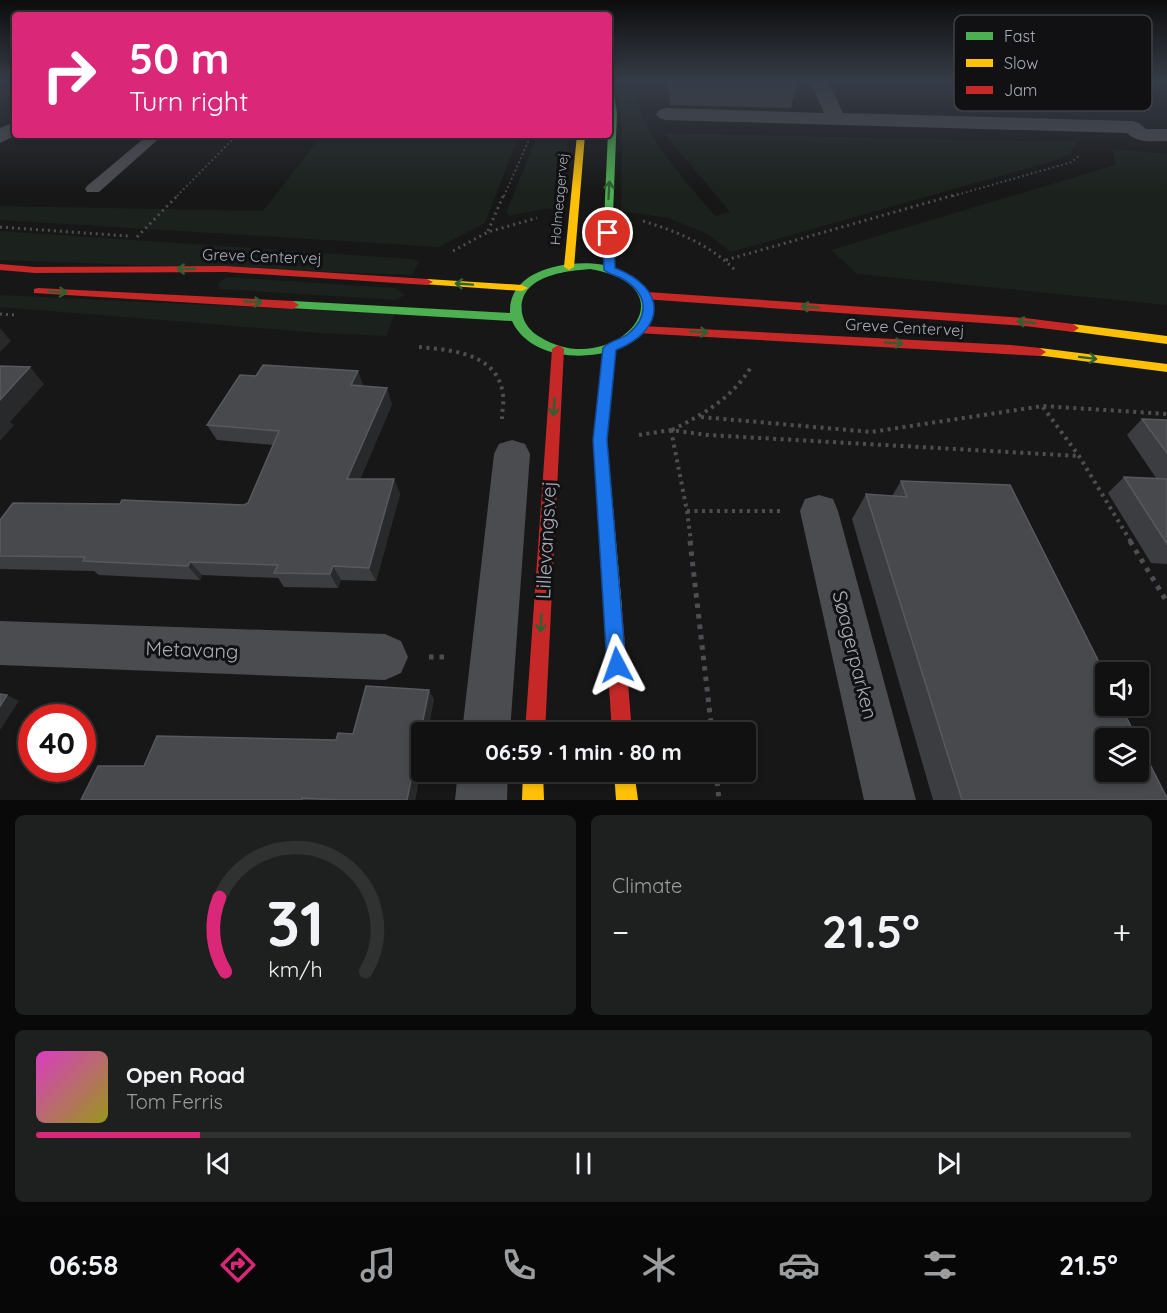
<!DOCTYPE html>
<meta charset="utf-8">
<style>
:root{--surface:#111;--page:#1e1f1f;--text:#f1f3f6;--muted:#9c9d9f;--line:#303131;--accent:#db2777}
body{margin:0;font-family:Quicksand,sans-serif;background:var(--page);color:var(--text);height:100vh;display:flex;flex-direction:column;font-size:22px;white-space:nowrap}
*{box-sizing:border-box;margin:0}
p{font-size:20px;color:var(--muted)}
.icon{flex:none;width:33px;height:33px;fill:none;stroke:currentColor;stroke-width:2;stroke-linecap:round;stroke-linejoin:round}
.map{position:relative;height:800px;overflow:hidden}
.panel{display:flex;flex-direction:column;gap:15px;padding:15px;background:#090909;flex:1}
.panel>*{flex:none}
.top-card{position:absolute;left:12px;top:12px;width:600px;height:126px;border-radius:6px;box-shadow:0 3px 9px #0003,0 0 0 2px var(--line);background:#db2777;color:#fff;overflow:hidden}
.controls{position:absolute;left:1095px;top:662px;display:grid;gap:12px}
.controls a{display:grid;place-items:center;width:54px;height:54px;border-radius:6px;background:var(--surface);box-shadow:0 3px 9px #0003,0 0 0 2px var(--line);font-size:30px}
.speed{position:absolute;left:18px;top:704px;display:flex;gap:12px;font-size:30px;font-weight:700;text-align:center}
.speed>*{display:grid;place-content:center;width:78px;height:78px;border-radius:50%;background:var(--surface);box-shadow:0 3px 9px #0003,0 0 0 2px var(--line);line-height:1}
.speed .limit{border:9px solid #d22;background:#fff;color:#111}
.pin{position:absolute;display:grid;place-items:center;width:51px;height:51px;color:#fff;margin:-26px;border:3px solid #fff;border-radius:50%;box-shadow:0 2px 6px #0007}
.me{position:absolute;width:66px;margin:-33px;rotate:356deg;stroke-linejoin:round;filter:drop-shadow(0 0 4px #0008)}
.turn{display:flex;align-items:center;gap:21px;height:126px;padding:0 18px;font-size:27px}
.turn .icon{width:78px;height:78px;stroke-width:2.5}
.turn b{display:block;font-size:42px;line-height:51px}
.big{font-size:45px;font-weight:700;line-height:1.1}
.panel .widget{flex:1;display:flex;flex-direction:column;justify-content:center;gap:9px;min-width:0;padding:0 21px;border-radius:9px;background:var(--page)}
.panel .dial{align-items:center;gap:0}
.dial svg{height:156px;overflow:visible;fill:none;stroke:var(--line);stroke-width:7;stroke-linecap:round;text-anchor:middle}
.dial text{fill:var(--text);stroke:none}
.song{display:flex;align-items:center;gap:18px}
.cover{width:72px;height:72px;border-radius:9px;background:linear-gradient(135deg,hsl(310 70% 55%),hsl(60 70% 35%))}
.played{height:6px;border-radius:3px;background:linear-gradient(90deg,var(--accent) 15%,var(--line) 15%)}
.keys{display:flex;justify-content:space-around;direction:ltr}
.heat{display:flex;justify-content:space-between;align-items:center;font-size:33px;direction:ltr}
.panel .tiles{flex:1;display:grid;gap:15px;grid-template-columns:1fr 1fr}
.widget:last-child{grid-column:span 2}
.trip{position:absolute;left:411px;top:722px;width:345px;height:60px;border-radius:6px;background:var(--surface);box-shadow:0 3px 9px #0003,0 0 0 2px var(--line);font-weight:700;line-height:60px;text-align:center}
.tab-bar{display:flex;height:96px;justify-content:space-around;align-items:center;background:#070707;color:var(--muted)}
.tab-bar .icon{width:42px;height:42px}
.tab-bar .active{color:var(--accent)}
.tab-bar b{font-size:27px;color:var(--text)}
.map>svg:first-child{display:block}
.green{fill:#1b211c}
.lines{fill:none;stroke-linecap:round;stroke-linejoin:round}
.path-far3{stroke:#4d4e52;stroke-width:2;stroke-dasharray:1.5 3;stroke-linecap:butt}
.path-far2{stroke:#4d4e52;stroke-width:3;stroke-dasharray:2 4;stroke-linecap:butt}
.path-far1{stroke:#4d4e52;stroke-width:4;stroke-dasharray:3 4.5;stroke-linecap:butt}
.path{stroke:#4d4e52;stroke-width:5;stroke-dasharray:4.5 6;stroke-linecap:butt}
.lane{fill:#4b4c50;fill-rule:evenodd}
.street{fill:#4b4c50;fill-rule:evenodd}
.fast{fill:#4caf50;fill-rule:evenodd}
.slow{fill:#ffc107;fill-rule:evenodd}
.jam{fill:#c62828;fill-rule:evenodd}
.wall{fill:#3c3d40}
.shaded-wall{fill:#28292a}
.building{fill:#48494d;stroke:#57595e;stroke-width:1.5}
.oneway{stroke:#2e6032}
.route{fill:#1a73e8;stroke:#114b97;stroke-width:1.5}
.labels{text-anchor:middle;stroke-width:6;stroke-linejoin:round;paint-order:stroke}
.far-street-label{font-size:14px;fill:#a8adb8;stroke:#111113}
.street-label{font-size:16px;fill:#a8adb8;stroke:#111113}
.near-street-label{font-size:20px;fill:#a8adb8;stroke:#111113}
.key{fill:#111113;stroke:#3e4045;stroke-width:1.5}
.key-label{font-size:16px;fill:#a8adb8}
</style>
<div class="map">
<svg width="1167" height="800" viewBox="0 0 1167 800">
<rect width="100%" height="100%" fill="#171717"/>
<g class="green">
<path d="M615,81H633C640,135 682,176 715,216L730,212L664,133L1077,142L1070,154L1050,162L731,252L708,234L668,218L621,211L622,127Z"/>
<path d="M322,135H519L485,223L439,247L0,220V206L263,211Z"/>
<path d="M538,135H568L564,208L543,209L509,216L506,212Z"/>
<path d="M1113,149L1167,154V305L857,274L831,250L1115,165Z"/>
<path d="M0,231L413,259L419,262L412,275L0,260Z"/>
<path d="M227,277L395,288L405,295L395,300L219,289L218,283Z"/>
<path d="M0,295L395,314L386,336L320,333L0,307Z"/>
</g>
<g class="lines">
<g class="path-far3">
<path d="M998,81L1018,93"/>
<path d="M177,196L237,135"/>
<path d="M504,196L531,135"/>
<path d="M953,196L1072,162L1080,155"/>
</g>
<g class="path-far2">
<path d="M643,221C678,232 709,244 735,270"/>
<path d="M0,227L128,236"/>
<path d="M488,231L504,194"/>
<path d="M137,237L179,194"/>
<path d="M453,251L488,232L537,218"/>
<path d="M726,260L958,194"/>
<path d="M0,314L14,315"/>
</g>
<g class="path-far1">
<path d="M419,347C452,350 498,353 503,395C504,403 502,411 502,419"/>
<path d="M1043,407L1079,456L1131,542"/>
<path d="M701,417L871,432L1043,406L1167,414"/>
<path d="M671,430L687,511L691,542"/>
<path d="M672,430C704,414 732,398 751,367"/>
<path d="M639,435L671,430L707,435L1079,456"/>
<path d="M687,511H780"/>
</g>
<g class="path">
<path d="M690,541L712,732"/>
<path d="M1130,541L1167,602"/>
<path d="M429,657H449"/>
<path d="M716,771L719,800"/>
</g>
<path class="lane" d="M148,135H163L99,192H87L85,189L87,186Z"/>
<g class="street">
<path d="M810,81H828L843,113L1132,121L1139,123L1146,129H1167V141C1152,141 1139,144 1127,133L666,120L659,118L656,114L659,110L666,108L824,113Z"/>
<path d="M15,122V135H17L0,143V128Z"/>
<path d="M512,440L525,444L530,454L510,732H462L494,454L499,444Z"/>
<path d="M819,495L833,499L838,511L916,800H864L800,511L805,499Z"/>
<path d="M0,621L385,634L401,641L408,657L401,673L385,680L0,665Z"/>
<path d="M458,771H508L507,800H455Z"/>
</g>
<path class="fast" d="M609,85L613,87L617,113L613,214L615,268C629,273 640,280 648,293C682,353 541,384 512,321L289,308L287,305L289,302L293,301L510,313C508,268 572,259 604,265C603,204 609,145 609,85ZM590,269C698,288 612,382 540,337C531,332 524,324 522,313C517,276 565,271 590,269Z"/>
<g class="slow">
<path d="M577,135H585L574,267L569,270L564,267Z"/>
<path d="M427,279L522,285L528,288L522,291L423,284V280Z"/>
<path d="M1073,324L1167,336V344L1069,331L1067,328Z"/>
<path d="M609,344L615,348L607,440L622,609L619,615L613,617L607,615L604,609L593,440L603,348Z"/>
<path d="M1040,348L1167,364V372L1036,355L1034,352Z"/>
<path d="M523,771H543L544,800H522Z"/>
<path d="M614,771H634L638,800H616Z"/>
</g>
<g class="jam">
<path d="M0,264L35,267L225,266L427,279L433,282L427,285L225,272L35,273L0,270Z"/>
<path d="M38,288L293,301L299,305L293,309L34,293V289Z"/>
<path d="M647,292L1025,318L1073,324L1079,328L1073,332L1025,326L643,299L641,296Z"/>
<path d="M641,326L1011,345L1040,348L1046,352L1040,356L637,333L635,330L637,327Z"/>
<path d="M558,345L564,349L545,732H525L552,349Z"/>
<path d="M613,601L619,603L622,609L632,732H612L604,609L607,603Z"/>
</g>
</g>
<g class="wall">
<path d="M669,81H797L791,108L670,105Z"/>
<path d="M358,371L363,386L392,404L360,479H394L400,494L376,581L341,580L338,588L284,587L278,578L202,575L200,580L99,575L94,571L0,569V520L244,505L248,503L273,445L217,440L207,425L256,376Z"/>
<path d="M1142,419L1167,420V564L1151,563L1108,493L1124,477L1156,478L1127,435Z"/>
<path d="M901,481L1167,800H933L852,519L866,494L892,496Z"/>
<path d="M429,690L434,700L422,732V764L415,800H81L144,766L336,740L353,734Z"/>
</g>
<g class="shaded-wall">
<path d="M0,328L11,341L0,352Z"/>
<path d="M30,367L44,384L10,422L14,425L0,441V400Z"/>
<path d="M358,371L363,387L351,385Z"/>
<path d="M387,388L392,404L354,494L347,479Z"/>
<path d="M394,479L400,494L376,581L369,568Z"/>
<path d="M190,562L202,575L200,580L188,566Z"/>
<path d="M333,566L341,580L338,588L330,574Z"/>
<path d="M429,690L434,700L428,732H422V764L415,800H407Z"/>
<path d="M7,695L19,701L0,730V706Z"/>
</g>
<g class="building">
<path d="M263,365L358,371L351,385L387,388L347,479H394L369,568L333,566L330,574L274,573L278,565L190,562L188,566L83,561L85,557L0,556V520L13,503L120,504L122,500L244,505L248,503L279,431L207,425L240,375L256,376Z"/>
<path d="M0,366L30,367L0,400Z"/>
<path d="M1142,419L1167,420V453Z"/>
<path d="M1124,477L1167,479V544Z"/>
<path d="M901,481L1010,485L1106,676V705H1120L1137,738H1106V771H1138V741L1167,798V800H962L866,494L907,497Z"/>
<path d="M366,686L429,690L407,800H339L302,798V800H81L98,766H144L157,736L336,740L338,733L353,734Z"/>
<path d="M0,694L7,695L0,706Z"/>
</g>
<defs><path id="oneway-shaft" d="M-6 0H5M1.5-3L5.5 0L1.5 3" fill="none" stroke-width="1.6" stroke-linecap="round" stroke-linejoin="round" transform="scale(1.5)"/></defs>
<g class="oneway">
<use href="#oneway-shaft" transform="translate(609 190) rotate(-87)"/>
<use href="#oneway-shaft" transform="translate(186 269) rotate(180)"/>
<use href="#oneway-shaft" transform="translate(464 284) rotate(-176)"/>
<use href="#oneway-shaft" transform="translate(58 292) rotate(3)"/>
<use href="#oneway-shaft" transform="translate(253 302) rotate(3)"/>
<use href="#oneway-shaft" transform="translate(810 307) rotate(-176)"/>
<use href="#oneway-shaft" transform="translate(1026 322) rotate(-174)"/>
<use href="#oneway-shaft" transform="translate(699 332) rotate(3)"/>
<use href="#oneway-shaft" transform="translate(894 343) rotate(3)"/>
<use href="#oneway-shaft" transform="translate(1088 358) rotate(7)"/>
<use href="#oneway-shaft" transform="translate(554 407) rotate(94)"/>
<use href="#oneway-shaft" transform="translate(541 623) rotate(93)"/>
</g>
<linearGradient id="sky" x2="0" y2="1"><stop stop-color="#0d0d0d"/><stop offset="0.42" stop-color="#363c47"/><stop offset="1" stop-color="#363c47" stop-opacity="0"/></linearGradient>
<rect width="1167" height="193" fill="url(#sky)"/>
<path class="route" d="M608,230L614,233L615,268C667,288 667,329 616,350L607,440L626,665L623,671L617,674L610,671L607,665L593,440L603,348C609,341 620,340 628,334C651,315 647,292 621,278C615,275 609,274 604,270L603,233Z"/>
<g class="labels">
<g class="far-street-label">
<text transform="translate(559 199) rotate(-85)" y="5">Holmeagervej</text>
</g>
<g class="street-label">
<text transform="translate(262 256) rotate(2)" y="6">Greve Centervej</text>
<text transform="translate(905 327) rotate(3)" y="6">Greve Centervej</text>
</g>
<g class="near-street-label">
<text transform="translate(546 540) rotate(-87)" y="7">Lillevangsvej</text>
<text transform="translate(192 650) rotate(2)" y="7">Metavang</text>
<text transform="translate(855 655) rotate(76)" y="7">Søagerparken</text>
</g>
</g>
<rect x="954" y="15" width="198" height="96" rx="9" class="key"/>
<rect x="966" y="32" width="27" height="8" fill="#4caf50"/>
<rect x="966" y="59" width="27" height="8" fill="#ffc107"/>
<rect x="966" y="86" width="27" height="8" fill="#c62828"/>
<g class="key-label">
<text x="1004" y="42">Fast</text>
<text x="1004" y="69">Slow</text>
<text x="1004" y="96">Jam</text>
</g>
</svg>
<div class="controls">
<a><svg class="icon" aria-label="sound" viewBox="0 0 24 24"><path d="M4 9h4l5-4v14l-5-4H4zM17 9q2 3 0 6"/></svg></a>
<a><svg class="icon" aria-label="layers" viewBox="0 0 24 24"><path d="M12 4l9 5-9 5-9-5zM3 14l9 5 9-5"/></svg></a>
</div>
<div class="speed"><div class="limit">40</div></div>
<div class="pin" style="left:608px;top:233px;background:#d93025"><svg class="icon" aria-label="arrive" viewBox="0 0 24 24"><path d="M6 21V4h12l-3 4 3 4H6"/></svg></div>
<svg class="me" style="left:617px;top:665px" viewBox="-20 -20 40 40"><path d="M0-17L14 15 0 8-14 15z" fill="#1a73e8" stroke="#fff" stroke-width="4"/></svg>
<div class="trip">06:59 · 1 min · 80 m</div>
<div class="top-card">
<div class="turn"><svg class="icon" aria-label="right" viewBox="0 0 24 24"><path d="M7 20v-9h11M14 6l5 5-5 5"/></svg><div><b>50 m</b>Turn right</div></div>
</div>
</div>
<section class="panel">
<div class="tiles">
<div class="widget dial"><svg viewBox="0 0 100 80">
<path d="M14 69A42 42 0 1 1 86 69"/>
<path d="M14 69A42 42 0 0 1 11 31" stroke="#db2777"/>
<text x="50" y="56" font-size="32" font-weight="700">31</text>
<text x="50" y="72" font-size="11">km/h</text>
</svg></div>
<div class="widget"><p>Climate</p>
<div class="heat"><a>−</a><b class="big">21.5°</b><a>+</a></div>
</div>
<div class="widget">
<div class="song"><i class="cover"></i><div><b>Open Road</b><p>Tom Ferris</p></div></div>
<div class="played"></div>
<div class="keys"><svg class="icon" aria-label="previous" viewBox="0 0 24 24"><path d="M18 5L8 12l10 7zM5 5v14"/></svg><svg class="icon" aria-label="pause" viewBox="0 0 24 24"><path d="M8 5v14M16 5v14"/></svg><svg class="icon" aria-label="next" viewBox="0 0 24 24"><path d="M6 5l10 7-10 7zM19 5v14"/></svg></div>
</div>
</div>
</section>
<nav class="tab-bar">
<b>06:58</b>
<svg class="icon active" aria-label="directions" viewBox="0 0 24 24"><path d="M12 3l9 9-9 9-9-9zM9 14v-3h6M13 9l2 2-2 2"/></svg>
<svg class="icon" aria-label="music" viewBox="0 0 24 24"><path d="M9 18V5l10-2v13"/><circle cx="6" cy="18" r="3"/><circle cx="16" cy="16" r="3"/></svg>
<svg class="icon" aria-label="phone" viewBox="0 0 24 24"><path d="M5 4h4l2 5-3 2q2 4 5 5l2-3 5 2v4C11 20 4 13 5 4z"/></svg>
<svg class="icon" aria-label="climate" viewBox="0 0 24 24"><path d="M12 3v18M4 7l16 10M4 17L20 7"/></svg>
<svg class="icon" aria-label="car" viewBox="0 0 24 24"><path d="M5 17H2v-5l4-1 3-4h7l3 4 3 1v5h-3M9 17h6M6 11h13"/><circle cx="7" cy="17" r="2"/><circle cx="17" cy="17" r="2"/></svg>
<svg class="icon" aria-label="filters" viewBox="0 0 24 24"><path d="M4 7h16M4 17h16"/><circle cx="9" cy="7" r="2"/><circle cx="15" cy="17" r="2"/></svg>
<b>21.5°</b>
</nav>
